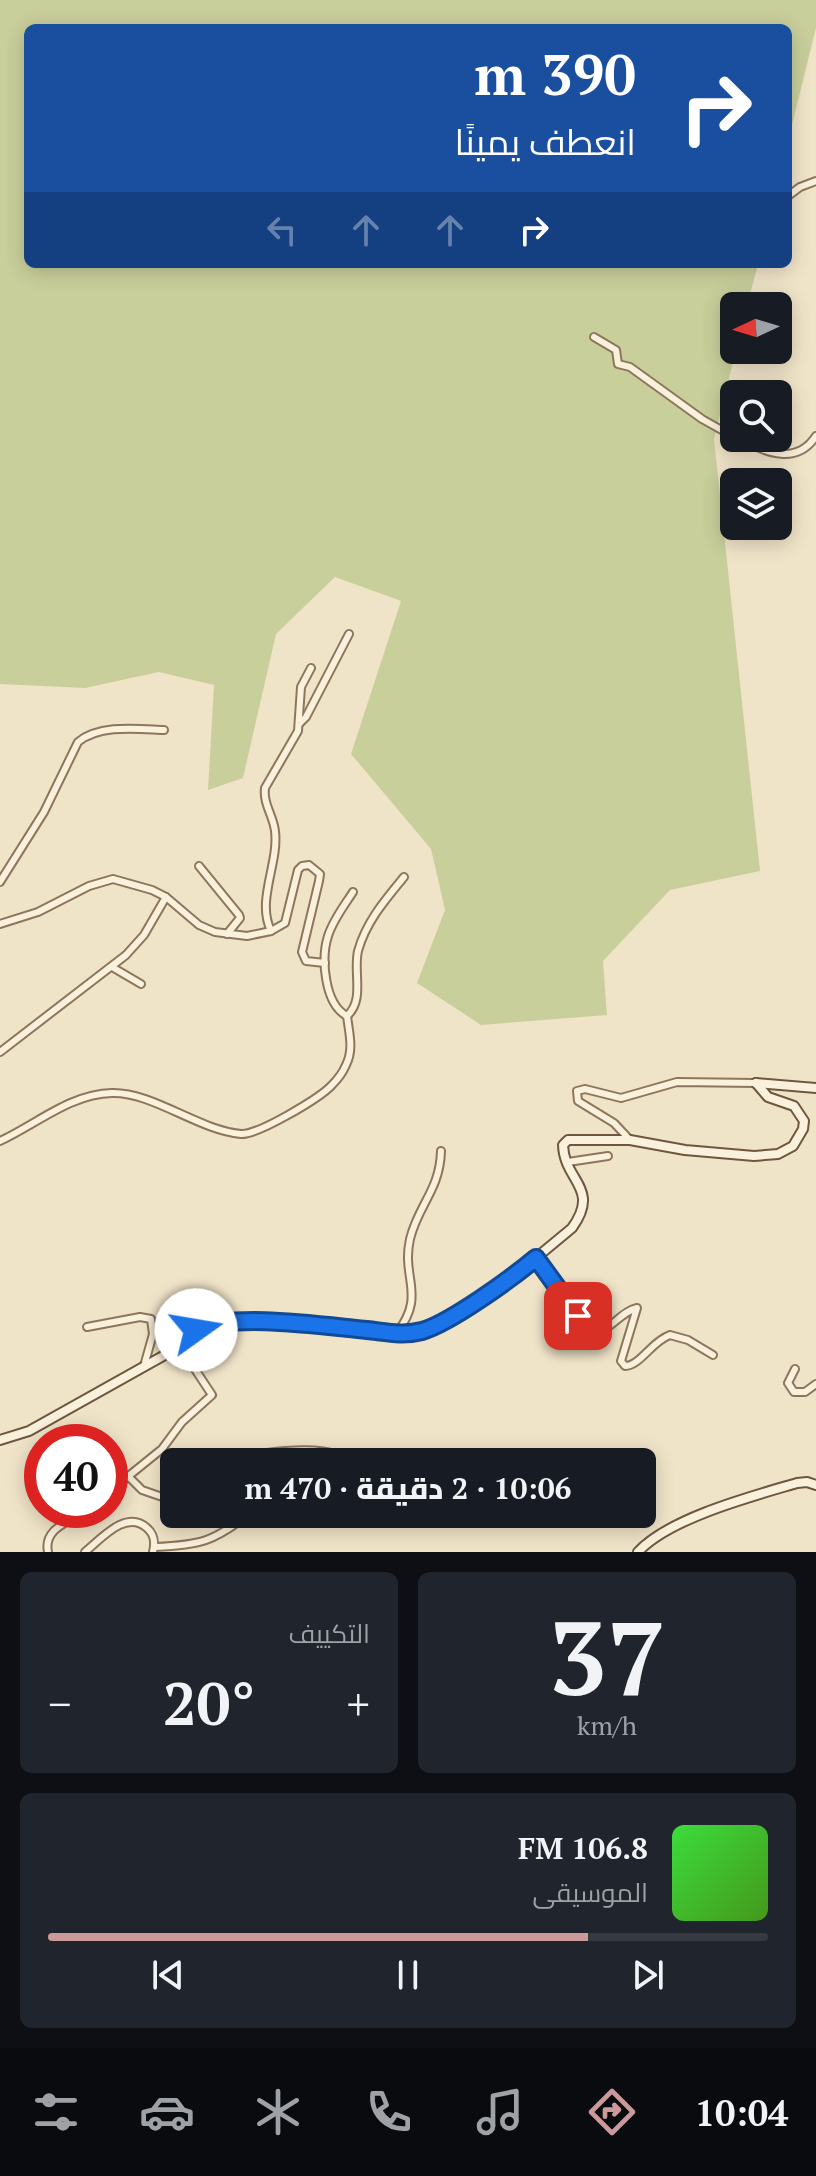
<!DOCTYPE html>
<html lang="ar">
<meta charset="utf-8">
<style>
:root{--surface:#171b24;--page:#20242c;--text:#f1f3f6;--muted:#9ea1a6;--line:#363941;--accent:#cc999b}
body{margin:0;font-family:"PT Serif",Cairo,serif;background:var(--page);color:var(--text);direction:rtl;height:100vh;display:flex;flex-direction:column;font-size:30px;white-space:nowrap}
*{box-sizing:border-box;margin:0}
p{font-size:26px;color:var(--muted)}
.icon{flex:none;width:44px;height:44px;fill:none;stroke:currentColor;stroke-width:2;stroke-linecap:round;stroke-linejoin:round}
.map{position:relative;height:1552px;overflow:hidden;direction:ltr}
.side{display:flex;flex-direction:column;gap:20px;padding:20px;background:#0d0f14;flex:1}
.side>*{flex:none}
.hud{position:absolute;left:24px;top:24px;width:768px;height:244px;border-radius:12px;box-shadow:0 4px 20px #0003;direction:rtl;background:#1a4fa0;color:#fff;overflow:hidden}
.needle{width:52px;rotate:266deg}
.fabs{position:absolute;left:720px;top:292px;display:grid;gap:16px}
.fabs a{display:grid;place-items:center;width:72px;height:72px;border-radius:12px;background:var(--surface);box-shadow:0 4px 20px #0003;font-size:40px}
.speed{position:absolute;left:24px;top:1424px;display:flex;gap:16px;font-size:40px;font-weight:700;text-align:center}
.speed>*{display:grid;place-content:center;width:104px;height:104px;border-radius:50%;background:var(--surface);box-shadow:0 4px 20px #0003;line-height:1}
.speed .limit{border:12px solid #d22;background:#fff;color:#111}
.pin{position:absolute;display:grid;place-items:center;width:68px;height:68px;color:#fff;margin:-34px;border-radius:16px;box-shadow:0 4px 12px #0006}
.me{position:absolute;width:88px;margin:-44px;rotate:77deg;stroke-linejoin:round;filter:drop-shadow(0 0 6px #0008)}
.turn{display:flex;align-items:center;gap:28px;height:168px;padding:0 24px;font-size:36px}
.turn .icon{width:104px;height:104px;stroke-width:2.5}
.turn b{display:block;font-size:56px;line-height:68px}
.lanes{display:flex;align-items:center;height:76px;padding:0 24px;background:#0003;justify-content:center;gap:40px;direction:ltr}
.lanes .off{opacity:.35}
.big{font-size:60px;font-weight:800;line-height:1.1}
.side .widget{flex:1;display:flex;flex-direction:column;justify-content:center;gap:12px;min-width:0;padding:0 28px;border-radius:12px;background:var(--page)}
.side .dial{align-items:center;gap:0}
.dial b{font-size:104px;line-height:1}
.song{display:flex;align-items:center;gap:24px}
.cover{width:96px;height:96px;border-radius:12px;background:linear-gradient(135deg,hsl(120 70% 55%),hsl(100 70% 35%))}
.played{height:8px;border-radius:4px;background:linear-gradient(90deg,var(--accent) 75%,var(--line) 75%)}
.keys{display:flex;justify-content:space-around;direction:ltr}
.heat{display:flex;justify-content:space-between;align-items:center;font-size:44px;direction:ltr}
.side .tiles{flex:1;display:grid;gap:20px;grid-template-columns:1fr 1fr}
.widget:last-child{grid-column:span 2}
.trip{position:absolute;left:160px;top:1448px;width:496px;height:80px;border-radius:12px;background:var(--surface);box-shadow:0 4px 20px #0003;font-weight:800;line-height:80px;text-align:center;direction:rtl}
.tab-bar{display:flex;height:128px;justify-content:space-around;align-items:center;background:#090b0e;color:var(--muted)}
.tab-bar .icon{width:56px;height:56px}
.tab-bar .selected{color:var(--accent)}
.tab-bar b{font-size:36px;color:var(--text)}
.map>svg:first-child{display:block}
.green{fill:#c9cf9b}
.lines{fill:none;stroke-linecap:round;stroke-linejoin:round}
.street-casing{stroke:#8d765c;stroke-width:10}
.secondary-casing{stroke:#6f573f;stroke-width:12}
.street{stroke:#faf1dc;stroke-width:6}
.secondary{stroke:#faf1dc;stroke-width:8}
.route-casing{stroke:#114b97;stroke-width:20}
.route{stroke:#1a73e8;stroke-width:14}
</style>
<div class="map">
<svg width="816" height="1552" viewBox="0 0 816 1552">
<rect width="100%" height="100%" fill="#f0e4c8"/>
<path class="green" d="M0,0H816V28L788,141V28H28V264H758L747,306H734V350H736L714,439L760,871L670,890L603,961L607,1015L481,1025L417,983L445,910L431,849L351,754L401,601L335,577L276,634L243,778L208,790L214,685L159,672L85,688L0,684Z"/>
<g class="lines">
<g class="street-casing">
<g id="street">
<path d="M788,196L800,187L816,181"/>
<path d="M594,337L616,350L618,364L630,367L702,419L734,437"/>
<path d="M737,438C763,450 795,468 816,436"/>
<path d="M299,724L306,717L349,634"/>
<path d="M199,866L239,915L240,918L227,934"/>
<path d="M0,882L44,812L78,742C100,724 138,729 164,730"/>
<path d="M0,924L38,912L89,886L113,879L152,890L166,897L199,925L215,932L247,936L271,931L285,923L298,870L302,866L309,865L320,874L319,881L302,952L306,961L325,963"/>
<path d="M271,931C256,900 279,864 275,831C273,815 263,804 265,788L298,731L301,687L311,668"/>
<path d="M112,967L141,984"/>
<path d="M347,1016C365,1000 353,973 358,951C366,922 385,900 404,877"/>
<path d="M0,1052L126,955L144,935L166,897"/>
<path d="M630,1140L614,1123L578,1101L577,1091L585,1089L621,1098L677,1082L756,1083"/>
<path d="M0,1141C37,1124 70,1094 112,1093C153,1092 198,1130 241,1134C258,1135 320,1098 332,1085C338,1079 343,1072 346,1065C354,1049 349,1033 347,1016C324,1004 321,958 328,936C333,920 344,906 353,892"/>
<path d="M568,1162L608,1156"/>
<path d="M536,1258L592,1333C609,1333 621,1311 637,1308L621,1361L625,1366C640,1366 652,1341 670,1335L688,1340L713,1355"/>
<path d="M87,1327L140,1317L151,1319L153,1334L144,1366"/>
<path d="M396,1334C427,1295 401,1279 410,1239C418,1205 440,1190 441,1151"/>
<path d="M795,1369L788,1383L794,1392H805L816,1384"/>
<path d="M235,1462C256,1451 315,1446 337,1455L339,1462"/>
<path d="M129,1477L142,1490L174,1501"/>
<path d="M110,1491L162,1449L182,1422L212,1395L179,1345"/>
<path d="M155,1547C200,1545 213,1542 249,1514"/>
<path d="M48,1552C43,1528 70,1522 86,1510"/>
<path d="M85,1552C101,1539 126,1509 147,1528C155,1535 155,1543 153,1552"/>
</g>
</g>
<g class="secondary-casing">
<g id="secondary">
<path d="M756,1083L816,1088"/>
<path d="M0,1440L29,1431L163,1356L196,1330L211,1323L249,1321L336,1327L396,1334L421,1331L441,1322L514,1276L572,1228C601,1188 564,1181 563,1145L568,1140H630L685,1150L754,1156L778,1154L793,1146L803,1129L804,1121L794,1106L768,1097L756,1083"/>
<path d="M638,1552C669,1518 753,1496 797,1483L807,1482L816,1485"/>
</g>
</g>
<use href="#street" class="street"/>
<use href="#secondary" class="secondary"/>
</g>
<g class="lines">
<g class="route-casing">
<path id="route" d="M196,1330C233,1312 324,1326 367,1330C386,1332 403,1336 422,1331C450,1323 512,1278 536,1258L578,1316"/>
</g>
<use href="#route" class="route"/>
</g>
</svg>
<div class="fabs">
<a><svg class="needle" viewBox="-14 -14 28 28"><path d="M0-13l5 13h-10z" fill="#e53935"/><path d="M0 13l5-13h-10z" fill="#9ea1a6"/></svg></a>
<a><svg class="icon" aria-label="search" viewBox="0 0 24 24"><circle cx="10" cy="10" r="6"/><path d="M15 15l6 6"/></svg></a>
<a><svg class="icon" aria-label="layers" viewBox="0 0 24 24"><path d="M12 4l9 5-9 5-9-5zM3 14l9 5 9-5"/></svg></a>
</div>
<div class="speed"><div class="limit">40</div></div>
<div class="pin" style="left:578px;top:1316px;background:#d93025"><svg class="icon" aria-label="arrive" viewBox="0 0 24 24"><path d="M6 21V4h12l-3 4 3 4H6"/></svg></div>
<svg class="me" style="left:196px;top:1330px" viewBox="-20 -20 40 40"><circle r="19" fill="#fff"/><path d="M0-13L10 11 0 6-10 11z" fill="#1a73e8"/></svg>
<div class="trip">10:06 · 2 دقيقة · 470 m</div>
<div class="hud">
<div class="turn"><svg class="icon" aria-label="right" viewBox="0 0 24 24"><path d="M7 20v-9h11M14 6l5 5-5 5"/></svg><div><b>390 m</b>انعطف يمينًا</div></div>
<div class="lanes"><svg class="icon off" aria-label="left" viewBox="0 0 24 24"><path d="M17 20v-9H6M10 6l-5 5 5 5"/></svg><svg class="icon off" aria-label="ahead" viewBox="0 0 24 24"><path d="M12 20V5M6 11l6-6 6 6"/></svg><svg class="icon off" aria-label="ahead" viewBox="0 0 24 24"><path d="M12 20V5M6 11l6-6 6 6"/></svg><svg class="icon" aria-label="right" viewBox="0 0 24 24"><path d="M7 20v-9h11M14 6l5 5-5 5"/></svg></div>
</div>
</div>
<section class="side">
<div class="tiles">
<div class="widget dial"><b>37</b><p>km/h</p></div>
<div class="widget"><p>التكييف</p>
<div class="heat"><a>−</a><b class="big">20°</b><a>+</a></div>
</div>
<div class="widget">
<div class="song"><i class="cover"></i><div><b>106.8 FM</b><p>الموسيقى</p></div></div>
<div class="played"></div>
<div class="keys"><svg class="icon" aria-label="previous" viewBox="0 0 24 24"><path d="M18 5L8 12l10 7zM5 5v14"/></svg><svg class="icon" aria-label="pause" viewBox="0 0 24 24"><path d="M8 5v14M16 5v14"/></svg><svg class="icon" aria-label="next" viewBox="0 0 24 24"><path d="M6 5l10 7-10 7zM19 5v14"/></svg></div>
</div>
</div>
</section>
<nav class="tab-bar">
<b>10:04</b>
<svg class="icon selected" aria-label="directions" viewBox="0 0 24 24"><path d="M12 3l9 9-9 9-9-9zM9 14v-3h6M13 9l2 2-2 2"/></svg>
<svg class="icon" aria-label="music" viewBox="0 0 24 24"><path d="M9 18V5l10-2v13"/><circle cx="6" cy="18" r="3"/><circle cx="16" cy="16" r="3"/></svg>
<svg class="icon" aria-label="phone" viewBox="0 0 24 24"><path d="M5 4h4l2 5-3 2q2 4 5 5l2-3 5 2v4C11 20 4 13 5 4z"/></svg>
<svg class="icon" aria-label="climate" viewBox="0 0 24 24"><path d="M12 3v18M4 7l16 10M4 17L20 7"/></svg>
<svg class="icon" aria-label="car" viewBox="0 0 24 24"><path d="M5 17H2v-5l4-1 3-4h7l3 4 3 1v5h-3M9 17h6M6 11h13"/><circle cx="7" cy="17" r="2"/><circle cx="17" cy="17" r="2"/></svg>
<svg class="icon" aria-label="filters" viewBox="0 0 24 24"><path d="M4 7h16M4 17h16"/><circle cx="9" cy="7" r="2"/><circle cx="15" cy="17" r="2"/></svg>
</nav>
